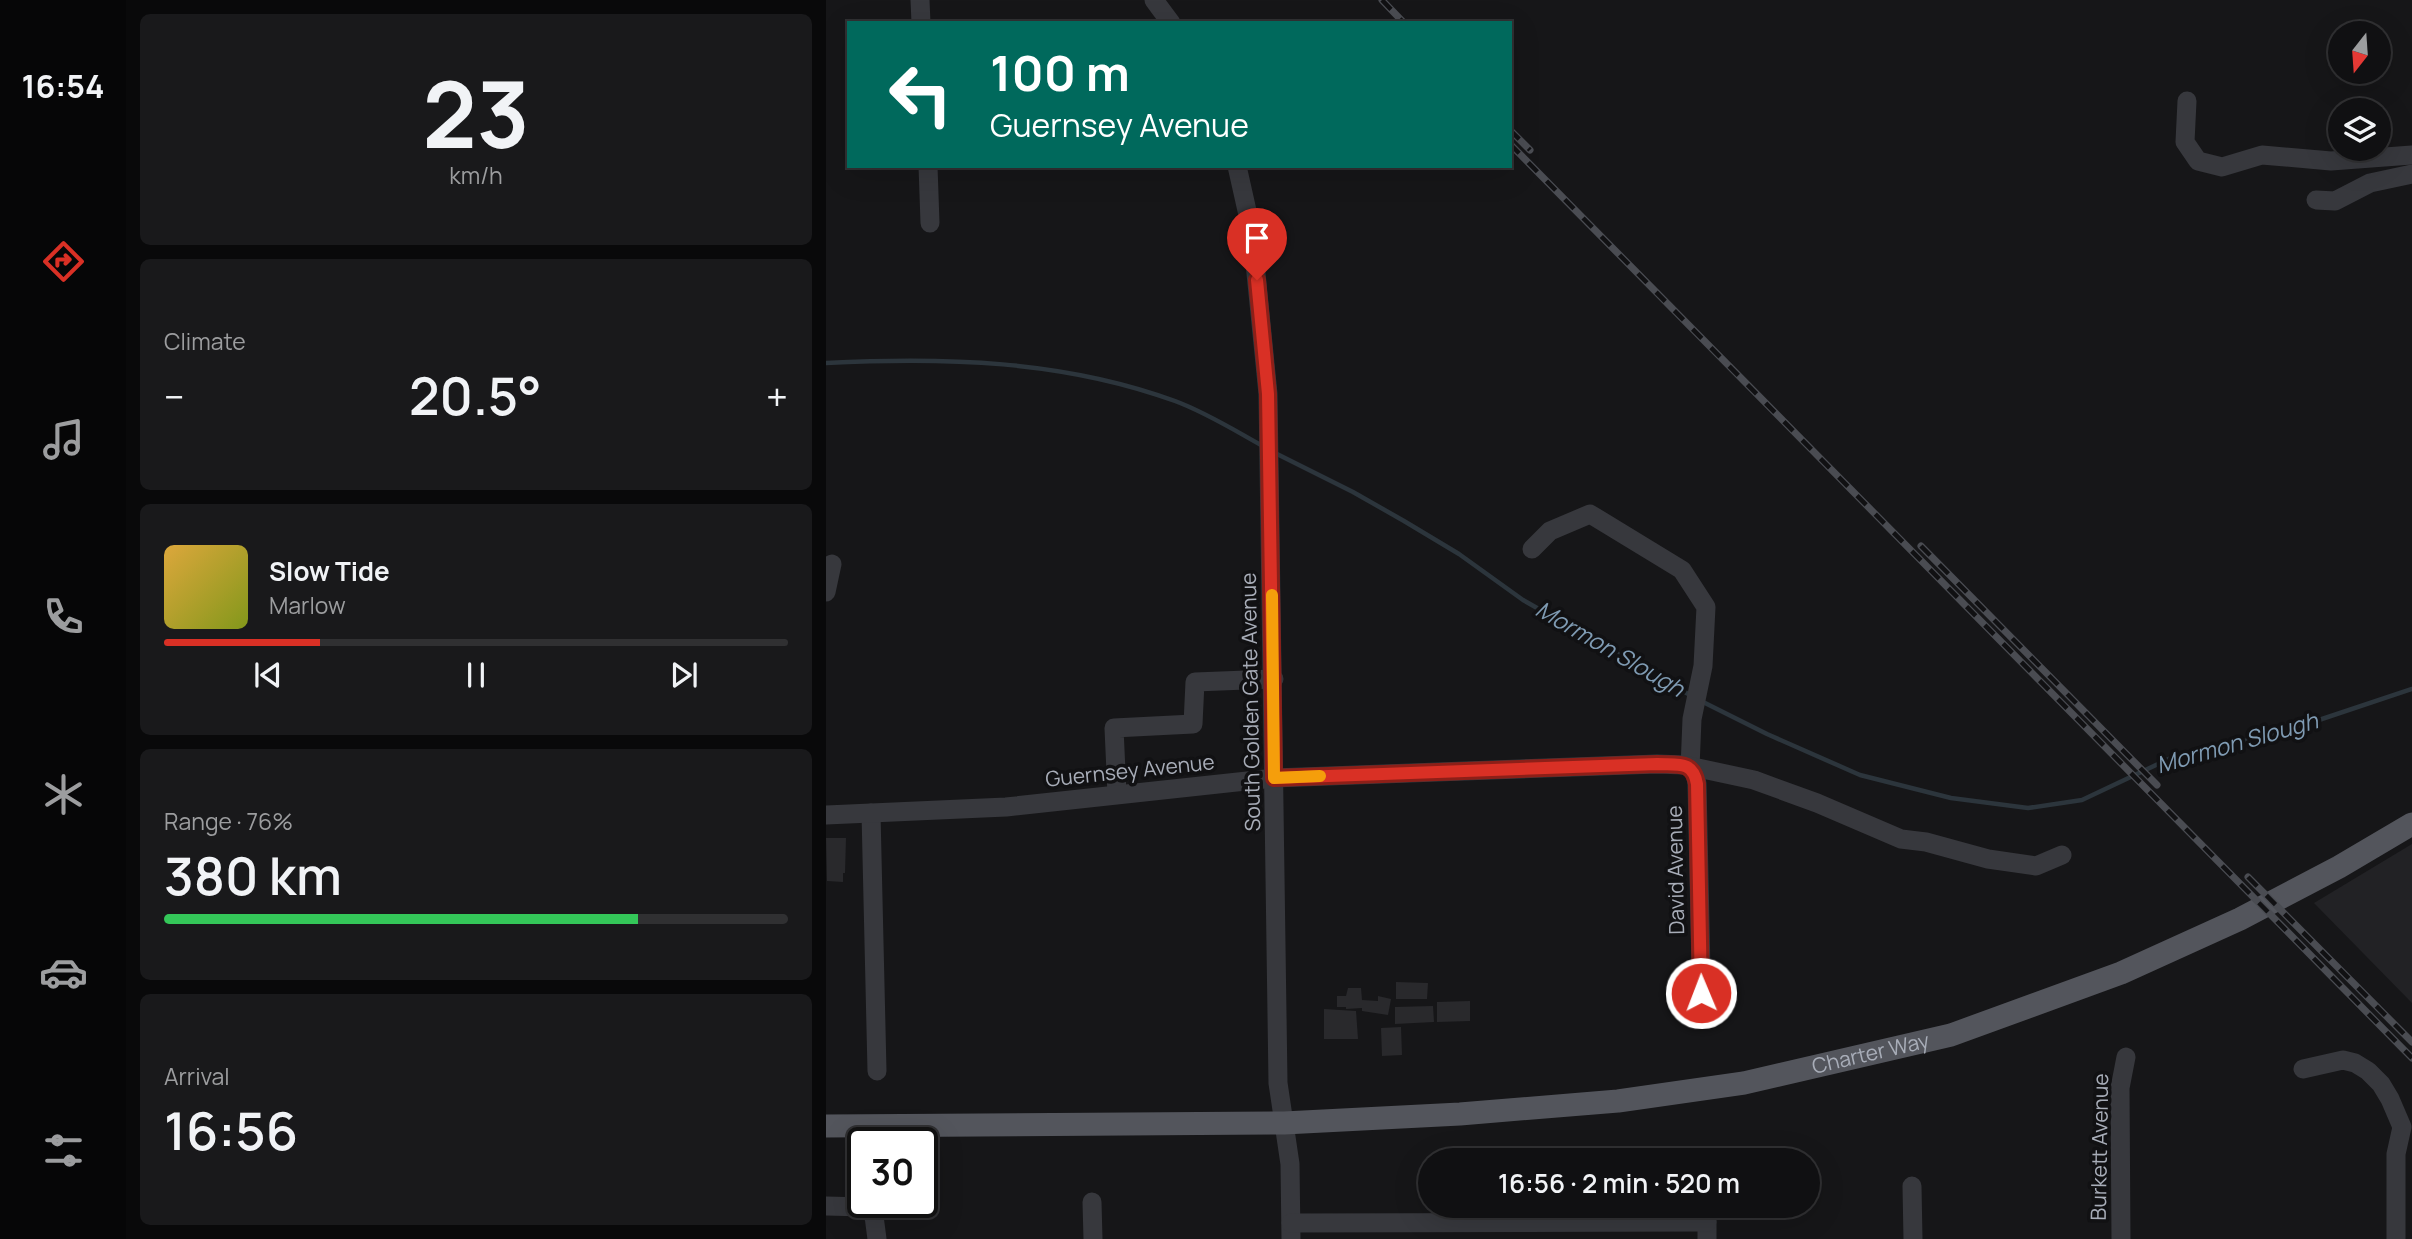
<!DOCTYPE html>
<meta charset="utf-8">
<style>
:root{--surface:#101012;--page:#19191b;--text:#f1f3f6;--muted:#9c9d9f;--line:#303032;--accent:#d93025}
body{margin:0;font-family:Manrope,sans-serif;background:var(--page);color:var(--text);height:100vh;display:flex;flex-direction:column;font-size:26px;white-space:nowrap}
*{box-sizing:border-box;margin:0}
p{font-size:23px;color:var(--muted)}
.icon{flex:none;width:38px;height:38px;fill:none;stroke:currentColor;stroke-width:2;stroke-linecap:round;stroke-linejoin:round}
.map{position:relative;flex:1;overflow:hidden}
.sheet{display:flex;flex-direction:column;gap:14px;padding:14px;background:#09090a;width:700px}
.sheet>*{flex:none}
.banner{position:absolute;left:21px;top:21px;width:665px;height:147px;border-radius:0px;box-shadow:0 7px 28px #0002,0 0 0 2px var(--line);background:#00695c;color:#fff;overflow:hidden}
.needle{width:46px;rotate:197deg}
.fabs{position:absolute;left:1502px;top:21px;display:grid;gap:14px}
.fabs a{display:grid;place-items:center;width:63px;height:63px;border-radius:50%;background:var(--surface);box-shadow:0 7px 28px #0002,0 0 0 2px var(--line);font-size:35px}
.speed{position:absolute;left:21px;top:1127px;display:flex;gap:14px;font-size:35px;font-weight:700;text-align:center}
.speed>*{display:grid;place-content:center;width:91px;height:91px;border-radius:50%;background:var(--surface);box-shadow:0 7px 28px #0002,0 0 0 2px var(--line);line-height:1}
.speed .limit{border:4px solid #111;border-radius:10px;background:#fff;color:#111}
.pin{position:absolute;display:grid;place-items:center;width:60px;height:60px;color:#fff;margin:-72px -30px;border-radius:50% 50% 50% 0;rotate:-45deg;box-shadow:0 0 7px #0007}
.pin .icon{rotate:45deg}
.me{position:absolute;width:77px;margin:-38px;rotate:359deg;stroke-linejoin:round;filter:drop-shadow(0 0 5px #0008)}
.turn{display:flex;align-items:center;gap:24px;height:147px;padding:0 28px;font-size:32px}
.turn .icon{width:91px;height:91px;stroke-width:2.5}
.turn b{display:block;font-size:49px;line-height:60px}
.big{font-size:52px;font-weight:600;line-height:1.1}
.sheet .tile{flex:1;display:flex;flex-direction:column;justify-content:center;gap:10px;min-width:0;padding:0 24px;border-radius:10px;background:var(--page)}
.sheet .dial{align-items:center;gap:0}
.dial b{font-size:91px;line-height:1}
.song{display:flex;align-items:center;gap:21px}
.cover{width:84px;height:84px;border-radius:10px;background:linear-gradient(135deg,hsl(40 70% 55%),hsl(70 70% 35%))}
.played{height:7px;border-radius:4px;background:linear-gradient(90deg,var(--accent) 25%,var(--line) 25%)}
.keys{display:flex;justify-content:space-around;direction:ltr}
.heat{display:flex;justify-content:space-between;align-items:center;font-size:38px;direction:ltr}
.charge{height:10px;border-radius:5px;background:linear-gradient(90deg,#34c759 76%,var(--line) 0)}
.trip{position:absolute;left:592px;top:1148px;width:402px;height:70px;border-radius:35px;background:var(--surface);box-shadow:0 7px 28px #0002,0 0 0 2px var(--line);font-weight:600;line-height:70px;text-align:center}
main{display:flex;flex:1;min-height:0}
.tab-bar{display:flex;flex-direction:column;width:126px;justify-content:space-around;align-items:center;background:#060607;color:var(--muted)}
.tab-bar .icon{width:49px;height:49px}
.tab-bar .selected{color:var(--accent)}
.tab-bar b{font-size:32px;color:var(--text)}
.map>svg:first-child{display:block}
.built{fill:#222225}
.lines{fill:none;stroke-linecap:round;stroke-linejoin:round}
.stream{stroke:#2c353c;stroke-width:4.5}
.building{fill:#29292c}
.minor{stroke:#37383d;stroke-width:19}
.major{stroke:#53555c;stroke-width:23}
.rail-casing{stroke:#4a4c52;stroke-width:7}
.rail{stroke:#111113;stroke-width:4.5;stroke-dasharray:13;stroke-linecap:butt}
.route-casing{stroke:#8d1f18;stroke-width:18}
.route{stroke:#d93025;stroke-width:12}
.slow{stroke:#f59e0b;stroke-width:12}
.labels{text-anchor:middle;stroke-width:7;stroke-linejoin:round;paint-order:stroke}
.street-label{font-size:21px;fill:#a8adb8;stroke:#111113}
.water-label{font-size:23px;font-style:italic;fill:#7f9bb3;stroke:#111113}
</style>
<main>
<nav class="tab-bar">
<b>16:54</b>
<svg class="icon selected" aria-label="directions" viewBox="0 0 24 24"><path d="M12 3l9 9-9 9-9-9zM9 14v-3h6M13 9l2 2-2 2"/></svg>
<svg class="icon" aria-label="music" viewBox="0 0 24 24"><path d="M9 18V5l10-2v13"/><circle cx="6" cy="18" r="3"/><circle cx="16" cy="16" r="3"/></svg>
<svg class="icon" aria-label="phone" viewBox="0 0 24 24"><path d="M5 4h4l2 5-3 2q2 4 5 5l2-3 5 2v4C11 20 4 13 5 4z"/></svg>
<svg class="icon" aria-label="climate" viewBox="0 0 24 24"><path d="M12 3v18M4 7l16 10M4 17L20 7"/></svg>
<svg class="icon" aria-label="car" viewBox="0 0 24 24"><path d="M5 17H2v-5l4-1 3-4h7l3 4 3 1v5h-3M9 17h6M6 11h13"/><circle cx="7" cy="17" r="2"/><circle cx="17" cy="17" r="2"/></svg>
<svg class="icon" aria-label="filters" viewBox="0 0 24 24"><path d="M4 7h16M4 17h16"/><circle cx="9" cy="7" r="2"/><circle cx="15" cy="17" r="2"/></svg>
</nav>
<section class="sheet">
<div class="tile dial"><b>23</b><p>km/h</p></div>
<div class="tile"><p>Climate</p>
<div class="heat"><a>−</a><b class="big">20.5°</b><a>+</a></div>
</div>
<div class="tile">
<div class="song"><i class="cover"></i><div><b>Slow Tide</b><p>Marlow</p></div></div>
<div class="played"></div>
<div class="keys"><svg class="icon" aria-label="previous" viewBox="0 0 24 24"><path d="M18 5L8 12l10 7zM5 5v14"/></svg><svg class="icon" aria-label="pause" viewBox="0 0 24 24"><path d="M8 5v14M16 5v14"/></svg><svg class="icon" aria-label="next" viewBox="0 0 24 24"><path d="M6 5l10 7-10 7zM19 5v14"/></svg></div>
</div>
<div class="tile"><p>Range · 76%</p><b class="big">380 km</b><div class="charge"></div></div>
<div class="tile"><p>Arrival</p><b class="big">16:56</b></div>
</section>
<div class="map">
<svg width="1586" height="1239" viewBox="0 0 1586 1239">
<rect width="100%" height="100%" fill="#161618"/>
<path class="built" d="M1586,844V1003L1488,903Z"/>
<g class="lines">
<g class="stream">
<path d="M0,363C118,357 237,360 349,401C379,412 408,430 435,445"/>
<path d="M449,453L527,492L578,521L633,554L697,600L864,695"/>
<path d="M875,701L941,734L1034,775L1125,798L1202,808L1256,800L1349,756L1396,747L1472,727L1586,689"/>
</g>
</g>
<g class="building">
<path d="M0,838H20L19,873H17V882L1,881Z"/>
<path d="M570,982L602,983L601,999H570Z"/>
<path d="M522,988H535L536,1000L552,1001V996L565,999L562,1015L536,1011V1008L520,1009V1007H511V996H520Z"/>
<path d="M644,1001V1021L611,1022V1002Z"/>
<path d="M607,1006L608,1022L569,1024V1007Z"/>
<path d="M498,1009L530,1011L532,1039H498Z"/>
<path d="M575,1027L576,1055L556,1056L555,1028Z"/>
</g>
<g class="lines">
<g class="minor">
<path d="M94,0L95,23"/>
<path d="M328,0L345,23"/>
<path d="M1361,101L1359,142L1372,161L1396,167L1436,155L1505,161L1586,155"/>
<path d="M102,166L104,223"/>
<path d="M411,166L426,233L442,394L452,1083L464,1164L465,1239"/>
<path d="M1490,200L1509,201L1544,183L1586,174"/>
<path d="M706,549L724,531L764,514L856,570L880,607L877,666L866,719L864,768"/>
<path d="M0,592L6,564"/>
<path d="M864,768L869,772L871,784L876,1017"/>
<path d="M291,794L288,728L367,724L369,682L448,679"/>
<path d="M45,813L51,1071"/>
<path d="M0,815L180,807L448,778L831,764L858,765L928,780L991,803L1075,839L1100,842L1162,859L1210,866L1236,855"/>
<path d="M1477,1069L1517,1060L1529,1063L1542,1071L1555,1084L1564,1099L1576,1127L1570,1154V1239"/>
<path d="M1086,1186L1087,1239"/>
<path d="M266,1202L267,1239"/>
<path d="M0,1206L39,1207L48,1216L51,1239"/>
<path d="M881,1206V1239"/>
<path d="M465,1223L881,1222"/>
<path d="M1295,1239L1294,1088L1300,1057"/>
</g>
<path class="major" id="s1" d="M0,1126L458,1123L634,1114L792,1101L918,1083L1125,1035L1295,973L1414,919L1513,867L1586,824"/>
<g class="rail-casing">
<g id="rail">
<path d="M556,0L578,23"/>
<path d="M684,130L704,150"/>
<path d="M684,144L1586,1058"/>
<path d="M1095,546L1331,785"/>
<path d="M1422,877L1586,1042"/>
</g>
</g>
<use href="#rail" class="rail"/>
</g>
<g class="lines">
<g class="route-casing">
<path id="route" d="M431,280L442,394L448,778L831,764C851,765 867,760 871,784L875,993"/>
</g>
<use href="#route" class="route"/>
<path class="slow" d="M446,595L448,778L494,776"/>
</g>
<g class="labels">
<g class="street-label">
<text transform="translate(425 702) rotate(-91)" y="7">South Golden Gate Avenue</text>
<text transform="translate(304 771) rotate(-6)" y="7">Guernsey Avenue</text>
<text transform="translate(850 870) rotate(-91)" y="7">David Avenue</text>
<text dy="7" stroke="none"><textPath href="#s1" startOffset="1050">Charter Way</textPath></text>
<text transform="translate(1274 1147) rotate(-89)" y="7">Burkett Avenue</text>
</g>
<g class="water-label">
<text transform="translate(784 649) rotate(30)" y="8">Mormon Slough</text>
<text transform="translate(1411 743) rotate(-16)" y="8">Mormon Slough</text>
</g>
</g>
</svg>
<div class="fabs">
<a><svg class="needle" viewBox="-14 -14 28 28"><path d="M0-13l5 13h-10z" fill="#e53935"/><path d="M0 13l5-13h-10z" fill="#9c9d9f"/></svg></a>
<a><svg class="icon" aria-label="layers" viewBox="0 0 24 24"><path d="M12 4l9 5-9 5-9-5zM3 14l9 5 9-5"/></svg></a>
</div>
<div class="speed"><div class="limit">30</div></div>
<div class="pin" style="left:431px;top:280px;background:#d93025"><svg class="icon" aria-label="arrive" viewBox="0 0 24 24"><path d="M6 21V4h12l-3 4 3 4H6"/></svg></div>
<svg class="me" style="left:875px;top:993px" viewBox="-20 -20 40 40"><circle r="17" fill="#d93025" stroke="#fff" stroke-width="3"/><path d="M0-11L8 9 0 5-8 9z" fill="#fff"/></svg>
<div class="trip">16:56 · 2 min · 520 m</div>
<div class="banner">
<div class="turn"><svg class="icon" aria-label="left" viewBox="0 0 24 24"><path d="M17 20v-9H6M10 6l-5 5 5 5"/></svg><div><b>100 m</b>Guernsey Avenue</div></div>
</div>
</div>
</main>
